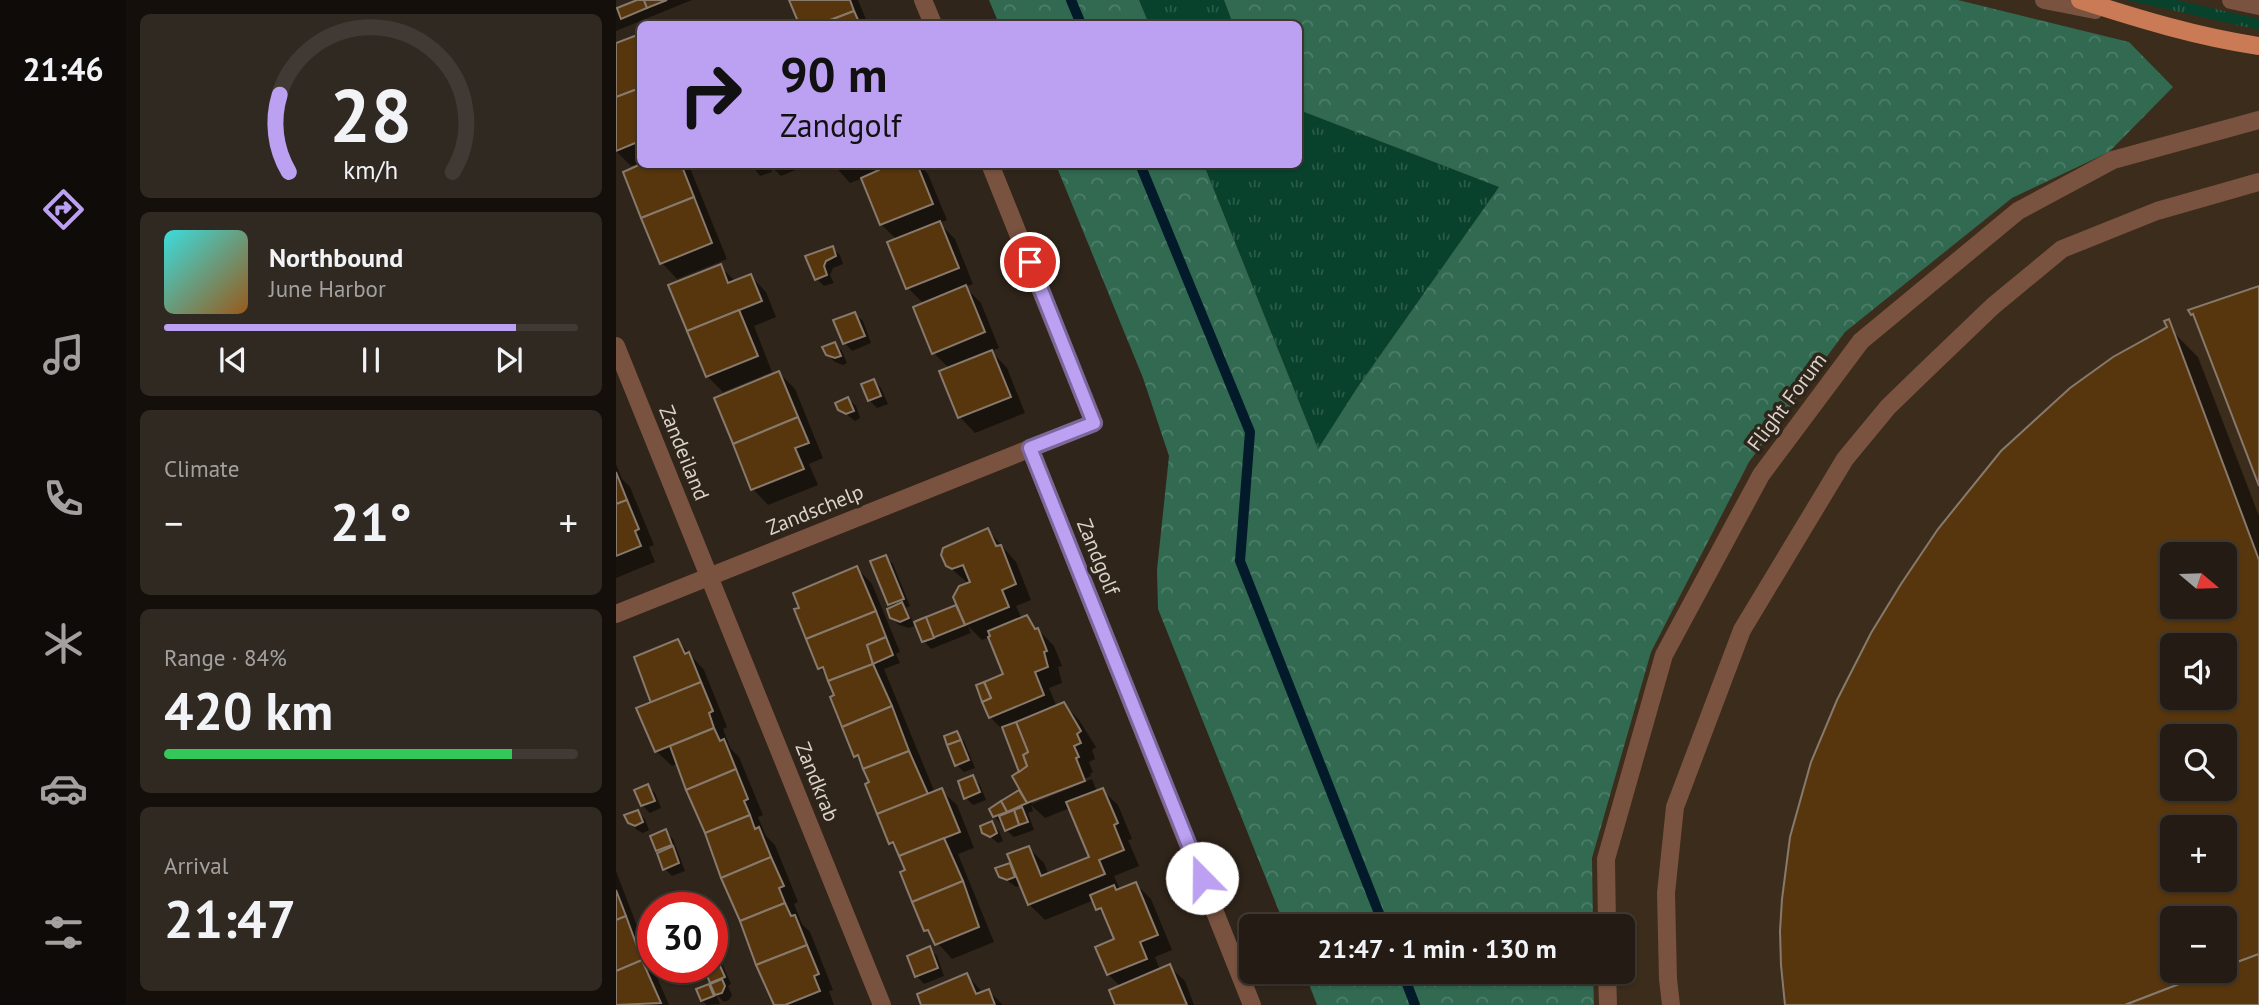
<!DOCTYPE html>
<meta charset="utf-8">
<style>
:root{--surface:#241c14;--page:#302922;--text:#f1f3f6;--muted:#a3a1a0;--line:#413a34;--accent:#bca0f2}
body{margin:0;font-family:"PT Sans",sans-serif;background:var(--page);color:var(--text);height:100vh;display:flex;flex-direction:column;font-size:26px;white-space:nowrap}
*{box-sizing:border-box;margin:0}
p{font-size:23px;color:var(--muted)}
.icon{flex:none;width:38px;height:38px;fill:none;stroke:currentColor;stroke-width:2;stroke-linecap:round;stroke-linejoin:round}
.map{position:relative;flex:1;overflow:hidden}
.side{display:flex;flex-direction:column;gap:14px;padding:14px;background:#140f0b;width:490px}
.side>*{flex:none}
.hud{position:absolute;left:21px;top:21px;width:665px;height:147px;border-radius:10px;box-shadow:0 2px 5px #0004,0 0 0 2px var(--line);background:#bca0f2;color:#111;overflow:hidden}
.needle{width:46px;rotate:109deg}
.controls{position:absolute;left:1544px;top:542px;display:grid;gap:14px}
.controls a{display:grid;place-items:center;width:77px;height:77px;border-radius:10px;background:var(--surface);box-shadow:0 2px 5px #0004,0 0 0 2px var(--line);font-size:35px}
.speed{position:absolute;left:21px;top:892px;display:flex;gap:14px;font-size:35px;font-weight:700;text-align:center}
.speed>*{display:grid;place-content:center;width:91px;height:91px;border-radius:50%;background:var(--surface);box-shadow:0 2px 5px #0004,0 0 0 2px var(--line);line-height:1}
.speed .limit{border:10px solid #d22;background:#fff;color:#111}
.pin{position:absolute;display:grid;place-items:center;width:60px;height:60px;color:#fff;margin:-30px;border:4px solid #fff;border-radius:50%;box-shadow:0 2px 7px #0007}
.me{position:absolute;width:77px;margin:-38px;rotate:338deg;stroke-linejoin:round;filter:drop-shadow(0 0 5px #0008)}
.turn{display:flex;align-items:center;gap:24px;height:147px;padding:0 28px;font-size:32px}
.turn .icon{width:91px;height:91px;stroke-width:2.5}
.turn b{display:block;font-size:49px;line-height:60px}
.big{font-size:52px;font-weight:600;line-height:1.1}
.side .widget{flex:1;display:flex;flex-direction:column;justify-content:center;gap:10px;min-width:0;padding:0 24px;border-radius:10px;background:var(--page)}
.side .dial{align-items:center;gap:0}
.dial svg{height:182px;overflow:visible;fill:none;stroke:var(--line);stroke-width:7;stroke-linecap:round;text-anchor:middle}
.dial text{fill:var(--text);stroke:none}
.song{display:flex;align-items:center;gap:21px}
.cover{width:84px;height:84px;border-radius:10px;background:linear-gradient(135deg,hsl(180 70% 55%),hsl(30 70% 35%))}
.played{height:7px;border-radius:4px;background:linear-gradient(90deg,var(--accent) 85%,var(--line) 85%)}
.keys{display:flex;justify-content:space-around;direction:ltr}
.heat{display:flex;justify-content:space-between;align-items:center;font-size:38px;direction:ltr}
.charge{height:10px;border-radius:5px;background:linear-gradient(90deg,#34c759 84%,var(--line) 0)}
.trip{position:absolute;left:623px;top:914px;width:396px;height:70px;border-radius:10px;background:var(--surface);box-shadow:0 2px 5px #0004,0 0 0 2px var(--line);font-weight:600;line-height:70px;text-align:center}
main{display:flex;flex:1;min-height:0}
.dock{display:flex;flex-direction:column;width:126px;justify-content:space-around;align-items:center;background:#0e0b08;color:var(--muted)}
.dock .icon{width:49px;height:49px}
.dock .on{color:var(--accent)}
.dock b{font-size:32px;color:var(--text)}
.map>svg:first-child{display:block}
.built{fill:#3b2c1b;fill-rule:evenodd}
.grass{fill:url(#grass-tufts)}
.forest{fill:url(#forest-crowns)}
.shadow{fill:#0007;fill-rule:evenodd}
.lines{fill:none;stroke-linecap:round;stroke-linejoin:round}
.stream{stroke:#021a2a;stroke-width:10}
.building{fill:#58360d;stroke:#877a6d;stroke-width:2;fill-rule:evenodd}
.minor{stroke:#795240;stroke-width:18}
.major{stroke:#ca7a55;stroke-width:18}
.route-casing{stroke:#7a689d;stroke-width:18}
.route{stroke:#bca0f2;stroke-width:12}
.labels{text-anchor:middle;stroke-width:7;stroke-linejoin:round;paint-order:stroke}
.street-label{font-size:21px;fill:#dad3cc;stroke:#30251a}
</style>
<main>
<nav class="dock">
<b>21:46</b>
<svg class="icon on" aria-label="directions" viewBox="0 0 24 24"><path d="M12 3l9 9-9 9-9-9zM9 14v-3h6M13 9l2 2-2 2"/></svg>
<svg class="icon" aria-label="music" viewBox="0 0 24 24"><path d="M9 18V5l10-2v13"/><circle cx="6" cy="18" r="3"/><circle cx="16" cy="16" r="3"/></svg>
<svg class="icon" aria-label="phone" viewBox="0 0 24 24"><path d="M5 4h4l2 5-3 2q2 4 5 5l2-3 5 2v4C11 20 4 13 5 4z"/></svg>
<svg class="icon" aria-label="climate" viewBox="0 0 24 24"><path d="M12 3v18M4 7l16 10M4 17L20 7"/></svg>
<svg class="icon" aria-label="car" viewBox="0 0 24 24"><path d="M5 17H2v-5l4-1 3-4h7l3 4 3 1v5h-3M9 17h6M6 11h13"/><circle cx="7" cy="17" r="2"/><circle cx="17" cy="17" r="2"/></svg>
<svg class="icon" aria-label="filters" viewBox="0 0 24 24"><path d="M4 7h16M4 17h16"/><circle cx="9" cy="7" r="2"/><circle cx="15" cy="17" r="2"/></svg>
</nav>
<section class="side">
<div class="widget dial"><svg viewBox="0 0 100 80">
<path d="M14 69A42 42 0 1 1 86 69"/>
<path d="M14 69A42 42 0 0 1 10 35" stroke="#bca0f2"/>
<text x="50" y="56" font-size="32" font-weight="700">28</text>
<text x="50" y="72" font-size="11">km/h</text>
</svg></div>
<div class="widget">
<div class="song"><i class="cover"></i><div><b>Northbound</b><p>June Harbor</p></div></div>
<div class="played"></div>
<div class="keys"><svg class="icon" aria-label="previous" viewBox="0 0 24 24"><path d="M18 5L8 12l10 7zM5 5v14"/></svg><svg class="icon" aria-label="pause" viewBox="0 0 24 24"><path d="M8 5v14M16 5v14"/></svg><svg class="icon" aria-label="next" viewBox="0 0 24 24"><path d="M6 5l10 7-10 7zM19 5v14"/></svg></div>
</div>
<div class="widget"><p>Climate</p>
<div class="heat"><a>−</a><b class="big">21°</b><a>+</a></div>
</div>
<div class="widget"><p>Range · 84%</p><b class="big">420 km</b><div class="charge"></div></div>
<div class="widget"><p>Arrival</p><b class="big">21:47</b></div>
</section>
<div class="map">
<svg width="1643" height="1005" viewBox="0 0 1643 1005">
<defs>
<pattern id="grass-tufts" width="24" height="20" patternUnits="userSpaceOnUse" patternTransform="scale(1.75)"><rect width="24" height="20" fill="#08422d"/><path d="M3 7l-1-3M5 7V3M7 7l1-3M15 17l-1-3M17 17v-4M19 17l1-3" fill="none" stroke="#2b5c4a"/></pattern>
<pattern id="forest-crowns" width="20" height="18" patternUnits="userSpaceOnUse" patternTransform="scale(1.75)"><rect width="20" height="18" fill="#316951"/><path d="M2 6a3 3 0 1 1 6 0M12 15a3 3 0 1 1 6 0" fill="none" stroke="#4e7e69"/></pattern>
</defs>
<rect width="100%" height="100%" fill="#30251a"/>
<path class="built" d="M1230,0H1643V1005H946V971H1006V926H946ZM1556,555H1608V607H1556ZM1556,646H1608V698H1556ZM1556,737H1608V789H1556ZM1556,828H1608V880H1556ZM1556,919H1608V971H1556Z"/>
<g class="grass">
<path d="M523,0H608L617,24H533Z"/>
<path d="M1511,0H1561L1643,19V30Z"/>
<path d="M683,110L883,187L741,388L702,449L588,165L682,164Z"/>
</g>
<g class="forest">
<path d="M373,0H523L533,24H383Z"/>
<path d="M608,0H1342L1513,42L1557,87L1493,152L1396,198L1229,332L1133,462L1035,652L976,858L977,926H669L542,609L541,570L553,456L527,378L440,165H588L702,449L741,388L883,187L683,110L682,24H617Z"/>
<path d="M688,971H977L978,1005H701Z"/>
</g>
<g class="shadow">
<path d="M25,0H76L0,31V10Z"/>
<path d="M175,0H242L252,24H185Z"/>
<path d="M24,35V163L15,166L0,151V45Z"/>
<path d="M30,164H71L74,168L111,259L61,279L46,263Z"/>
<path d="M135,164H180L182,169L165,176L154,165L156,172L144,176Z"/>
<path d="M217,164H303L312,174L331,220L323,223L339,239L357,284L349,287L365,303L383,348L375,351L391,368L409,413L359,433L344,417L333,368L318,353L308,304L292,288L273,243L281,240L265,224L247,178L234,183Z"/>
<path d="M216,248L224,255L227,264L217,268L214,275L218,283L208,286L201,279Z"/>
<path d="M104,266L120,282L135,276L150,292L160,317L138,326L156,372L107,392L91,376Z"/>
<path d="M239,314L247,321L255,343L236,351L229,343Z"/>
<path d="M1553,328L1582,357L1643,516V1005H1172V860L1185,798L1197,762ZM1556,555H1608V607H1556ZM1556,646H1608V698H1556ZM1556,737H1608V789H1556ZM1556,828H1608V880H1556ZM1556,919H1608V971H1556Z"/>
<path d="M219,344L226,351L231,363L227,365L219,362L211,354Z"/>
<path d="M163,373L179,389L207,458L193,464L202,485L152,505L137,489L100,399Z"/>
<path d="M258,381L265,388L272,404L261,408L253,400Z"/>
<path d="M232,399L240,406L244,418L239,421L224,409Z"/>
<path d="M0,464L6,479L14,487L38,545L33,547L39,562L0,578Z"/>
<path d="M372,530L400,562L415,600L400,606L406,619L410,617L438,646L446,666L442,667L446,683L433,688L441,707L448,704L463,720L480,747L476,750L479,759L473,762L477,772L474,774L475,776L416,800V804L476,779L481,792L486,790L502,805L516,839L512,840L523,866L498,876L504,890L520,884L535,899L556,950L539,957L544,970L553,966L569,981L578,1005H501L505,987L492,974L500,940L492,919L482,909L478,900L429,920L413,904L405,885L400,887L385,876L393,865L400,872L413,848L428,863L433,875L475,858L454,808L429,818L415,805L417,811L412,813L418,830L398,837L390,830L388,823L385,824L378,816L402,792L410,799L405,772L389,732L374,717L389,675L374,637L366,640L352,626L355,633L315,649L308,641L301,625L293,628L283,625L275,617L277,608L274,604L270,557L277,564L294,606L290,608L298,624L340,607L345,613L353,584L331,565Z"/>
<path d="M241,568L256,584L284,652L280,654L284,663L268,669L319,793L325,790L341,805L358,848L342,854L378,942L336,959L310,930L283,852L274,843L256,783L248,764L239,756L212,677L204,668Z"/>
<path d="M62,641L88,670L111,727L107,729L115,749L123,757L147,815L142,817L150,836L159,845L182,902L178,904L186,924L194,932L217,990L213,991L218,1005H160L61,764L56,766L40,751L37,704Z"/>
<path d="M341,733L348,741L359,768L348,772L341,765Z"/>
<path d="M357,777L364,785L370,800L357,805L350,798Z"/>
<path d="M31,786L39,793L45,808L34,813L26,805Z"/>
<path d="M21,812L29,819L33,830L27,833L21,830L13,822Z"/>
<path d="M375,823L383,831L387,841L382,843L368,832Z"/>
<path d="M49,831L57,839L69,871L56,876L49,869L42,850Z"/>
<path d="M0,871L37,968L53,1005H0Z"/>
<path d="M313,948L321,956L328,976L308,984L301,976Z"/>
<path d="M100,959L107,966L115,984L112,986L116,995L113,1000L108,1002L100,994L104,1004L91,1005L86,1000L93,986L100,994L90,968H96Z"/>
<path d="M351,975L367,993L373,991L387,1005H307Z"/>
</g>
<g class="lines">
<g class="stream">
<path d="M455,0L465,24"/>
<path d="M524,164L634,432L624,561L768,926"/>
<path d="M786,971L799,1005"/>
</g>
</g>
<g class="building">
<path d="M21,0H28L31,8L5,19L1,8Z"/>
<path d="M28,0H51L31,8Z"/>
<path d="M173,0H234L238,11L204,24H183Z"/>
<path d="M238,11L243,22L237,24H204Z"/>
<path d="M24,34V88L0,97V43Z"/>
<path d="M24,88V141L0,151V97Z"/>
<path d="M25,164H65L78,197L25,218L7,172Z"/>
<path d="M261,164H301L317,204L264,225L245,178L263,170Z"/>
<path d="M78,197L96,243L44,264L25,218Z"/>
<path d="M324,221L343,268L290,289L271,242Z"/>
<path d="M217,246L220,256L210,261L208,266L211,275L199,280L189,256Z"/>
<path d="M105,264L112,283L135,274L146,301L71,331L52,285Z"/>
<path d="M350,285L369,332L316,354L297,307Z"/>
<path d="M1643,286V486L1577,314L1575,315L1572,310Z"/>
<path d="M123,310L142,356L90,377L71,331Z"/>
<path d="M239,312L249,336L227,344L217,320Z"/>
<path d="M1553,319L1643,560V954L1608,967V919H1556V971H1597L1509,1005H1169L1165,965L1164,931L1166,899L1174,837L1195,762L1221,700L1255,633L1285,584L1322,529L1385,451L1454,388L1497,357L1551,327L1548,321ZM1556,555H1608V607H1556ZM1556,646H1608V698H1556ZM1556,737H1608V789H1556ZM1556,828H1608V880H1556Z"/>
<path d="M219,342L225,356L219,358L210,355L206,347Z"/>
<path d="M376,350L395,397L342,418L323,371Z"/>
<path d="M163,371L182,417L117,444L98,398Z"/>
<path d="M258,379L265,396L252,401L245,384Z"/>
<path d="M232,397L238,411L230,414L222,410L219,403Z"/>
<path d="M182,417L193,443L179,448L188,469L135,490L117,444Z"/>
<path d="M0,472L11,500L0,504Z"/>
<path d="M11,500L23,529L19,531L25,546L0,556V504Z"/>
<path d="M372,528L380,546L385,545L400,584L386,590L393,607L349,625L337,597L343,586L354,582L347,565L336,569L330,566L325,555L327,548Z"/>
<path d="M270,555L288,599L272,605L254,561Z"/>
<path d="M241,566L260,611L190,639L178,609L183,608L177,593Z"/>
<path d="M286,602L293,618L284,622L274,618L271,609Z"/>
<path d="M340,605L349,625L309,641L300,621Z"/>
<path d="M260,611L270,637L251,645L257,664L212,681L207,667L202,669L190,639Z"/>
<path d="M411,615L419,629L422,628L431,651L428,652L432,667L419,672L428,695L373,718L366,702L375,698L368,682L387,674L372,637L374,636L372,631Z"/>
<path d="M310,617L318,638L306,642L298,622Z"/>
<path d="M270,637L277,655L257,664L251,645Z"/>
<path d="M62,639L69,654L73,652L85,682L35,703L18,657Z"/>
<path d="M257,664L276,706L226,727L214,697L218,695L212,681Z"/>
<path d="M85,682L97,711L93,713L98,728L39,752L20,708Z"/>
<path d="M368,682L375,698L366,702L360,685Z"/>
<path d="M448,702L465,731L461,734L465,743L458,746L463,757L460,758L469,781L411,803L396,776L411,766L407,755L412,752L400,722Z"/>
<path d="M276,706L293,751L247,769L242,755L238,757L226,727Z"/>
<path d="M400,722L412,752L407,755L411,766L403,772L386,727Z"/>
<path d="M98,728L104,741L108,739L120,769L70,790L54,746Z"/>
<path d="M341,731L345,740L331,745L328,736Z"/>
<path d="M345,740L353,760L339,766L331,745Z"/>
<path d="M293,751L312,794L261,814L249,784L253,782L247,769Z"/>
<path d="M120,769L132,799L128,801L134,815L89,833L70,790Z"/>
<path d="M357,775L364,792L348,799L342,781Z"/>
<path d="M32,784L39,801L25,806L18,790Z"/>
<path d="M326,788L344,832L283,856L277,842L273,844L261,814Z"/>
<path d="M487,788L502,823L498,825L508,850L483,860L489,874L412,905L391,854L413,846L425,876L473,857L450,802Z"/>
<path d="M403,790L411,803L391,812L385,801Z"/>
<path d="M385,801L391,812L377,817L373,809Z"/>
<path d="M406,807L412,822L403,825L398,810Z"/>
<path d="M22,810L27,822L19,826L12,823L8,815Z"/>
<path d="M398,810L403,825L389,831L383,816Z"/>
<path d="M134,815L139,829L143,827L155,857L105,878L89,833Z"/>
<path d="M376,821L381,833L374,837L366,833L364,826Z"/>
<path d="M50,829L56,845L40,851L34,836Z"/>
<path d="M328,838L347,881L296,902L284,872L289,870L283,856Z"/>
<path d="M57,846L63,863L47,870L41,853Z"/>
<path d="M155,857L168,886L163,888L169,903L124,921L105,878Z"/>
<path d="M394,863L399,877L391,880L383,877L379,868Z"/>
<path d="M347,881L363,927L319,945L312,930L308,931L296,902Z"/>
<path d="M520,882L542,935L524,942L531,959L491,975L479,947L498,939L485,908L480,910L474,895L498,885L500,890Z"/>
<path d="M0,890L10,916L0,920Z"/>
<path d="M169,903L175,916L179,915L191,945L140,965L124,921Z"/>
<path d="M10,916L26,960L0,971V920Z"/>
<path d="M191,945L203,974L198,976L204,991L169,1005H158L140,965Z"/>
<path d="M314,946L322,968L299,977L291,956Z"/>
<path d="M1643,954V1005H1509L1597,971H1608V967Z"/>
<path d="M100,957L109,977L94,983L88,968H96V958Z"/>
<path d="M26,960L45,1003L0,1005V971Z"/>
<path d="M554,964L571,1005H499L493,990Z"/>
<path d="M351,973L360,994L373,989L379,1005H305L301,994Z"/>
<path d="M106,979L109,986L106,993L99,995L94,984Z"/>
<path d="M93,984L98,996L85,1001L80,989Z"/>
</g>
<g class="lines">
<g class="minor">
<path d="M307,0L317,24"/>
<path d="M1428,0L1479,10"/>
<path d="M1615,0L1643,6"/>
<path d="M0,346L266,1005"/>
<path d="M414,448L636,1005"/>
<path d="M0,614L478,423L374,164"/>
<path d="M991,926L990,859L1048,655L1145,475L1245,341L1402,211L1497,160L1643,120"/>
<path d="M991,971L992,1005"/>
<path d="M1055,1005L1052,979L1050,893L1059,807L1126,630L1229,459L1272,407L1306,374L1377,306L1446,249L1541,211L1643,182"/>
</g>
<path class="major" d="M1464,0C1523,19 1582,37 1643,46"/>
</g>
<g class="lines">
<g class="route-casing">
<path id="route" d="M414,262L478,423L414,448L586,878"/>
</g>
<use href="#route" class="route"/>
</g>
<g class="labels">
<g class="street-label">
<text transform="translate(1171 402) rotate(-53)" y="7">Flight Forum</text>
<text transform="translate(68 453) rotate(68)" y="7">Zandeiland</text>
<text transform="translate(199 510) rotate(-22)" y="7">Zandschelp</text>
<text transform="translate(482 557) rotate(68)" y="7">Zandgolf</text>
<text transform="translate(201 782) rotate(68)" y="7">Zandkrab</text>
</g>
</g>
</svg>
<div class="controls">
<a><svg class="needle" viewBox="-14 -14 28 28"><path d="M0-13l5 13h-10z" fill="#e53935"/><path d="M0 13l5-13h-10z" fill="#a3a1a0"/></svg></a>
<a><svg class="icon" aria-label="sound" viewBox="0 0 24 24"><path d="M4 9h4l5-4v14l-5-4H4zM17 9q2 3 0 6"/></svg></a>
<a><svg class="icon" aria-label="search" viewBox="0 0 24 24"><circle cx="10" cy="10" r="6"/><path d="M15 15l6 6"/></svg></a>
<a>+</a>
<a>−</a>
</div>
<div class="speed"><div class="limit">30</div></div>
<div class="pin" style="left:414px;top:262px;background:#d93025"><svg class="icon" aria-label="arrive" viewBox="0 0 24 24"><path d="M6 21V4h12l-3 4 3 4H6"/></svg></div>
<svg class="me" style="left:586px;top:878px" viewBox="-20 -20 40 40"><circle r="19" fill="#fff"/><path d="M0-13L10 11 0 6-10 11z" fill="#bca0f2"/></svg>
<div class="trip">21:47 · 1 min · 130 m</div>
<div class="hud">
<div class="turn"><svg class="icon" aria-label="right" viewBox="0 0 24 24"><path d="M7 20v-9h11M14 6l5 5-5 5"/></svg><div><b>90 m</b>Zandgolf</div></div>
</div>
</div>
</main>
